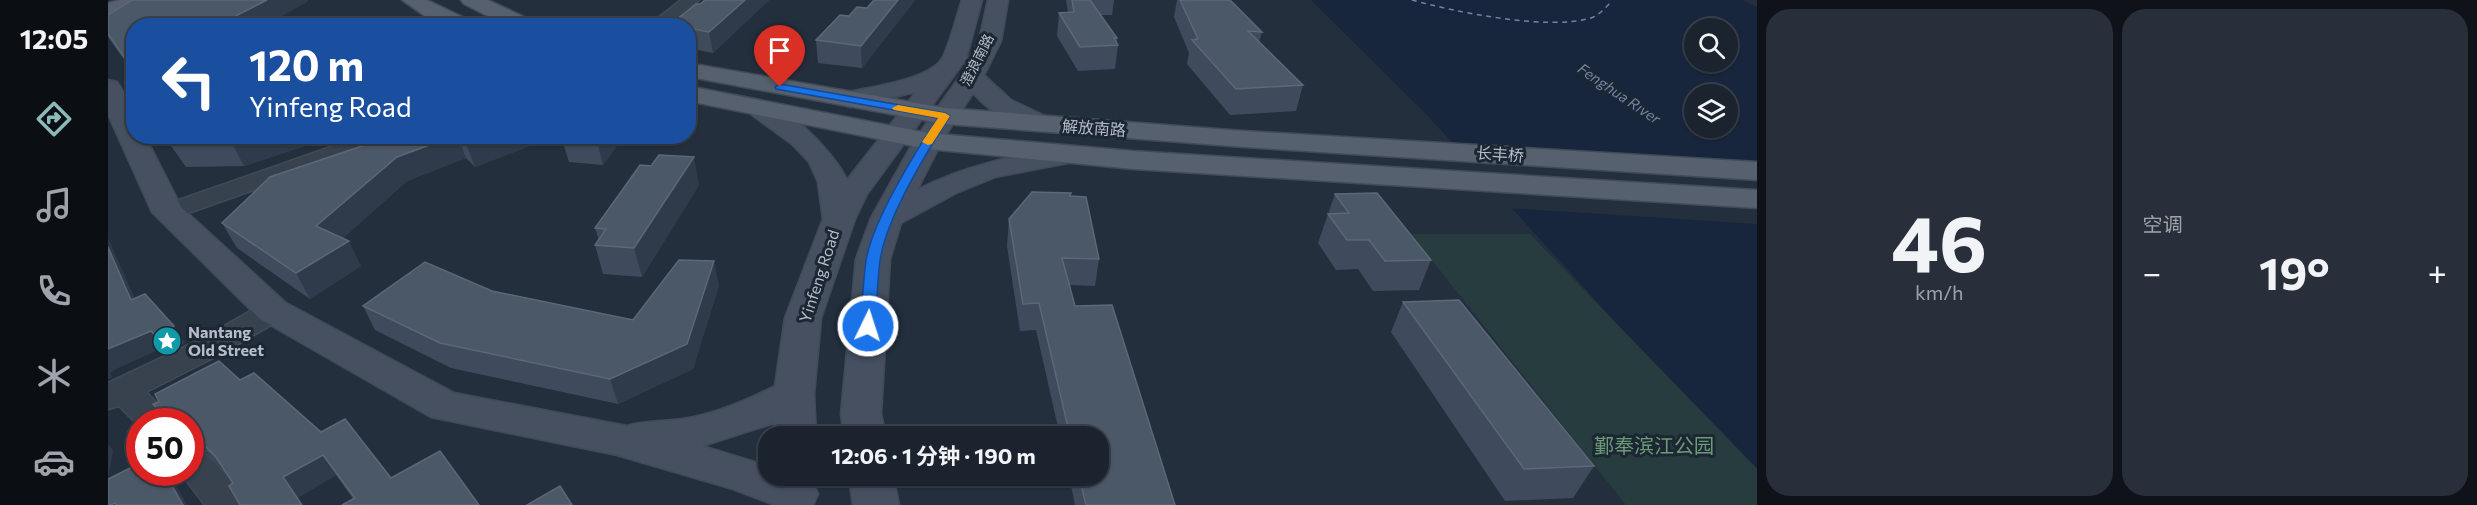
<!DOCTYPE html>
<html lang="zh">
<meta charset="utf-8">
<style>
:root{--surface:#1b232e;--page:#282f3a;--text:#f1f3f6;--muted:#a0a4aa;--line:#39404a;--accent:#8bbbb9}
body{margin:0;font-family:Commissioner,"Noto Sans SC",sans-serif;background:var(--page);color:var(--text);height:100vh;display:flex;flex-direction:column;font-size:22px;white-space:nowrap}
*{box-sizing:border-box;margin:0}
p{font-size:20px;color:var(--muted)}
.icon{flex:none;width:33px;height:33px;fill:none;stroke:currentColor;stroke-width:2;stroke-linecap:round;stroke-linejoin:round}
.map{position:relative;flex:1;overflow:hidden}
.side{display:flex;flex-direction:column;gap:9px;padding:9px;background:#0f1319;width:720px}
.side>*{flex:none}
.banner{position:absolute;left:18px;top:18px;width:570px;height:126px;border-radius:24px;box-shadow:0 2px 4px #0004,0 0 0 2px var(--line);background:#1a4fa0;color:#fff;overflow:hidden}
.controls{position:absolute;left:1576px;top:18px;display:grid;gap:12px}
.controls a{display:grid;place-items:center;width:54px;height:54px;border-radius:50%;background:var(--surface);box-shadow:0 2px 4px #0004,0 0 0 2px var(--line);font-size:30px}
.speed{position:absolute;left:18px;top:408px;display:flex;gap:12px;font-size:30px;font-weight:700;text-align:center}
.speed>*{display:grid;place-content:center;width:78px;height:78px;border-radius:50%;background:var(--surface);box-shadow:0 2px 4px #0004,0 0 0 2px var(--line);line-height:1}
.speed .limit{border:9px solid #d22;background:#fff;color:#111}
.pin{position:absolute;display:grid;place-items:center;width:51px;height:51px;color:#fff;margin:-62px -26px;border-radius:50% 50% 50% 0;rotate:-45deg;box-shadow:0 0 6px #0007}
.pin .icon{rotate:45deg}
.me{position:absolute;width:66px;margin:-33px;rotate:4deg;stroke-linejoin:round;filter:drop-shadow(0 0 4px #0008)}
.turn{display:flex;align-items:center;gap:21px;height:126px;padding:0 24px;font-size:27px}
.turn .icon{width:78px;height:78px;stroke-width:2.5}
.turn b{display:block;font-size:42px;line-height:51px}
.big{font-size:45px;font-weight:700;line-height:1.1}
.side .widget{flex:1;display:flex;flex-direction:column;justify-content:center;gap:9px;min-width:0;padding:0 21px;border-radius:24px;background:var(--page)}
.side .dial{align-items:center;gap:0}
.dial b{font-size:78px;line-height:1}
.heat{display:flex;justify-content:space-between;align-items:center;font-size:33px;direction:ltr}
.side .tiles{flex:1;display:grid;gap:9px;grid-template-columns:repeat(2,1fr)}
.trip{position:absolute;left:650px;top:426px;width:351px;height:60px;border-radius:24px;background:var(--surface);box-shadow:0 2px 4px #0004,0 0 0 2px var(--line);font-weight:700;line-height:60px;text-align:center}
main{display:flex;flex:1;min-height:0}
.dock{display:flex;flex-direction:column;width:108px;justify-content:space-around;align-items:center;background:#0b0e12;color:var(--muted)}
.dock .icon{width:42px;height:42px}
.dock .selected{color:var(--accent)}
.dock b{font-size:27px;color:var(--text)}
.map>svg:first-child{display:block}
.green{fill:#263c3f}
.water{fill:#17263c;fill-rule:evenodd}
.pier{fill:#242f3e}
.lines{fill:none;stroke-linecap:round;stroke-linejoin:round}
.ferry{stroke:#6d86a8;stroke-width:1.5;stroke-dasharray:5 4.5;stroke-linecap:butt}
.street-casing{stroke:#414a57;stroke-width:3}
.secondary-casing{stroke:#414a57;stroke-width:3}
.primary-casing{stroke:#414a57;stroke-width:3}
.street{fill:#38414e;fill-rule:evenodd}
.secondary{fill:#465061;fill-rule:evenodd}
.primary{fill:#56606e;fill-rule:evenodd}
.wall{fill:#3f4b5c}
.shaded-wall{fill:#2f3b4b}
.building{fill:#4b5868;stroke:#5c6777;stroke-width:1.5}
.route{fill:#1a73e8;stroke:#114b97;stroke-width:1.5}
.slow{fill:#f59e0b}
.labels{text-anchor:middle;stroke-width:6;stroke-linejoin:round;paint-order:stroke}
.far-street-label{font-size:14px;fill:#b4bcc9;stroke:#1d2633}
.far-water-label{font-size:15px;font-style:italic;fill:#6d86a8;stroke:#1d2633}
.street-label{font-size:16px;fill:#b4bcc9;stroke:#1d2633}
.poi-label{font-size:16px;font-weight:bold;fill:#b4bcc9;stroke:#1d2633;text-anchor:start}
.near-park-label{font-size:20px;fill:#6b9a76;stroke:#1d2633}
</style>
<main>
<nav class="dock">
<b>12:05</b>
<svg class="icon selected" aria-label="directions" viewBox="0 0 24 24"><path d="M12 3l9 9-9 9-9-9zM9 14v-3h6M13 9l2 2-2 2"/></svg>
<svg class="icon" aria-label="music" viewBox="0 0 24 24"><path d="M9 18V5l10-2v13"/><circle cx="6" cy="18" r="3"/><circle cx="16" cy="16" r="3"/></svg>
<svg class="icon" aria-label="phone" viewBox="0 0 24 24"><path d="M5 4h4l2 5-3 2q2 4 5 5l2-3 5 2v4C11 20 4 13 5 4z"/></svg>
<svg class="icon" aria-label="climate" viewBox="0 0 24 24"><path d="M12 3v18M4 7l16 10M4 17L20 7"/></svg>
<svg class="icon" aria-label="car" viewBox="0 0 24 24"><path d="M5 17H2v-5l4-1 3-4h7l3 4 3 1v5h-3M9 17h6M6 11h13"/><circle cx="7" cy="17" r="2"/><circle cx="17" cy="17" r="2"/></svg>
</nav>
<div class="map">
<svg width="1649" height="505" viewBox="0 0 1649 505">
<rect width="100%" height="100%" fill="#242f3e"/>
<path class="green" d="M1303,234H1422L1649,469V505H1518Z"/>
<path class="water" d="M1203,0H1635L1649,7V468L1511,326L1319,115ZM1587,28H1620V62H1587ZM1587,94H1620V128H1587Z"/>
<path class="pier" d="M1343,145L1649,164V224L1399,208Z"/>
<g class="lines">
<path class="ferry" d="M1304,0C1348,12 1439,31 1483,18C1490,16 1496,9 1501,4L1499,0"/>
<g class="street-casing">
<g id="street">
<path d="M573,0H591L562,26H540Z"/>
<path d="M254,136H288L285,141L69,217L60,220L51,217L47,212L51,207Z"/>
<path d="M165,301L175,304L180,311L175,318L115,353L38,392L59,413L64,422H32V427L11,406L0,409V383L93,339L155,304Z"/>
<path d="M82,445C103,452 128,486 138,505H97L72,472H82Z"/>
</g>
</g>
<g class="secondary-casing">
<g id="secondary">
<path d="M854,0H874L858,59L759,194L747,219L713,318L706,394L708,436H666V423L594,446L660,466V476H688L704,481L710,494L705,505H667L625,489L509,455L323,417L152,319L44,212L0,114V80L9,82C22,101 26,114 26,136H37L73,207L178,303L346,393L519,426C538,420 556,422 575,419C608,414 638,401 667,386L677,318L715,219L710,182L701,162L684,144L640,112L636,107L640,102C672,94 726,152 739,180L808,92L742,107L733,104L729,99L733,94C758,87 823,81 835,57C843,40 848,18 854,0Z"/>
<path d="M880,0H900L893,41L876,75L903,100L941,118L945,124L941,130C916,136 882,112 865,93L834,141L809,190C861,163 908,156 965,146L975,148L979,154L975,160L887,177L850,192L793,223L782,259L773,414L778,436H736L733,414L748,259L763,218L806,141L852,76L871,41Z"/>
<path d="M741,476H785L791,505H745Z"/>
</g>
</g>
<g class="primary-casing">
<g id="primary">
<path d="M11,0H47L44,4L0,15V3Z"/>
<path d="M294,0H319L363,21L366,26H336L317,16Z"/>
<path d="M353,0H380L425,21L428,26H399L356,4Z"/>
<path d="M591,65L837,108L1136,131L1649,162V180L1136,147L837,124L582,77L580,74L582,67Z"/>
<path d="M580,86L820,133L1025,151L1649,190V208L1025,169L820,149L580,101Z"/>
</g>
</g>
<use href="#street" class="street"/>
<use href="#secondary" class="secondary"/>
<use href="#primary" class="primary"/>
</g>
<g class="wall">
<path d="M597,0H661L605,53L580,48V26H563V24Z"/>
<path d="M766,0H807L754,68L710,63L708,40L741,16L759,8Z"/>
<path d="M958,0H1006L1004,15H993L1009,38V43L1010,45L1007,69L970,71L949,36L951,13L960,12Z"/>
<path d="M1069,0H1122L1154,32L1151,42L1195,85L1188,111L1122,115L1079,64L1081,53L1066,17Z"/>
<path d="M200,1L156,26H26V74L0,37V15Z"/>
<path d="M56,136H203L206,143L136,166L78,167Z"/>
<path d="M272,136H448L367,167L358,158L299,181L235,238L253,266L202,299L129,248L114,223L266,142Z"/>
<path d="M453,136H516L495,165L461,162Z"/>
<path d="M591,185L534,277L495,274L487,245L491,240L487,228Z"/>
<path d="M1227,194L1323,260L1311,290L1265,291L1250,269L1228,270L1210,243Z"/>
<path d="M962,196L991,259L987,286L961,285L967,306L1067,505H967L961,476H990V436H952L928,330L912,331L899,246L901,219Z"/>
<path d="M611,285L585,369L510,404L343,368L267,330L255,306L384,291L525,320Z"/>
<path d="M1295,302L1486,466L1465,498L1397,501L1283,332Z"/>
<path d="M132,380L213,432L283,478L245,499L228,475L189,498L125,483L118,472L100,453L82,443V422H59L45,404Z"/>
</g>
<g class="shaded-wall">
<path d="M159,0H200V1L156,26H113L112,24Z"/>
<path d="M637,0H661L605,53L601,32Z"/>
<path d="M790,0H807L754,68L753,46Z"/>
<path d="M144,136H203L206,143L136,166L124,143Z"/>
<path d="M346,136H350L358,158L299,181L221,251L208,226L289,157Z"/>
<path d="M379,136H448L367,167L358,144Z"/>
<path d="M488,136H516L495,165L488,137Z"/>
<path d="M586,157L591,185L534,277L526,248Z"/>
<path d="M0,238L35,317L23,300L0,247Z"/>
<path d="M241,241L253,266L202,299L188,273Z"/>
<path d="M606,261L611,285L585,369L510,404L502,379Z"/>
<path d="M66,326L77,343L58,352L46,334Z"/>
<path d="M43,331L55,348L8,369L2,373L4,377L0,379V349Z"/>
<path d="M0,444L5,450L0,480Z"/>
<path d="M215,455L228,475L189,498L175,477Z"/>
<path d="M56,472H60L63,477L79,505H75Z"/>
</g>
<g class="building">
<path d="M24,0H159L112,24L35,20L39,26H26V71L0,34V15Z"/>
<path d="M597,0H637L601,32L580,28V26H570L563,24L588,4H592Z"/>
<path d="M766,0H790L753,46L708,40L732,15L741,16L749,7L759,8Z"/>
<path d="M964,0H982L1009,38H1006L1010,45L972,47L951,13L966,12Z"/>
<path d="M1072,0H1122L1154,32L1140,31L1195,85L1128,89L1084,40L1090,39Z"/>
<path d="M59,136H144L124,143L64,144Z"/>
<path d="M272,136H346L289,157L208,226L241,241L188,273L114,223L162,177L266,142Z"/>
<path d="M351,136H379L358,144Z"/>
<path d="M551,155L586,157L526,248L487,245L498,229L487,228L520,182L532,165L543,166Z"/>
<path d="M924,192L963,193L962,196L978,197L991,259L954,258L967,306L1004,305L1067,505H978L971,476H990V436H962L931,303L915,304L901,219Z"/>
<path d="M1269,193L1323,260L1277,261L1261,240H1239L1220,214L1241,213L1227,194Z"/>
<path d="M0,247L23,300L37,294L66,326L46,334L43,331L0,349Z"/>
<path d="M571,260L606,261L579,344L502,379L332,343L255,306L317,262L384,291L525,320Z"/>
<path d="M1351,300L1486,466L1416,469L1295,302Z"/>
<path d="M111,361L132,380L146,373L213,432L237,419L283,478L332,451L371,505H234L247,498L215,455L175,477L194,505H132L121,486L125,483L108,457L82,431V422H62L45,404L51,402L47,394Z"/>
<path d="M32,463V472H56L75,505H8L7,503L3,505H0V479Z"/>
<path d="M452,486L464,505H419Z"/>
</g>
<path class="route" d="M672,84L837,113L842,116C818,153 778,218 772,261C769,282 769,304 768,326L766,329L760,331L753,326C754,304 755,282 758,261C764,222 807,152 830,118L668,89L667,87Z"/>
<path class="slow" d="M790,105L837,113L842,116L824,144L820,145L814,142L830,118L786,110L784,108Z"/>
<defs>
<g id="sight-disc" transform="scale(1.5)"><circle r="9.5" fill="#0f9aa8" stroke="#1d2633"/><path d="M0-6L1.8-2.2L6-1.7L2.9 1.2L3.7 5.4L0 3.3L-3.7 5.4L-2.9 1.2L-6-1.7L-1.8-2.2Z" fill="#fff"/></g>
</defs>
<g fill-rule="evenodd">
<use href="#sight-disc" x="59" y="341"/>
</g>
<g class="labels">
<g class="far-street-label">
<text transform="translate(869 60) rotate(-63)" y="5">澄浪南路</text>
</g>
<g class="far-water-label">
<text transform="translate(1511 94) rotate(34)" y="5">Fenghua Rıver</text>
</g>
<g class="street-label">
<text transform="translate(986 128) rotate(4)" y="6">解放南路</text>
<text transform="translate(1392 154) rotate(4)" y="6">长丰桥</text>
<text transform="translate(711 276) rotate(-72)" y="6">Yinfeng Road</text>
</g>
<g class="poi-label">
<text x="80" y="338">Nantang<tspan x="80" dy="18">Old Street</tspan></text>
</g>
<g class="near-park-label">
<text x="1546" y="453">鄞奉滨江公园</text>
</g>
</g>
</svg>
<div class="controls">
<a><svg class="icon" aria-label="search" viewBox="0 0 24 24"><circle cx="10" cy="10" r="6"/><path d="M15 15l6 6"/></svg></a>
<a><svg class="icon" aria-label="layers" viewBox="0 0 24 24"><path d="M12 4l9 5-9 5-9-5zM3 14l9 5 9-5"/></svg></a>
</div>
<div class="speed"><div class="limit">50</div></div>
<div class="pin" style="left:672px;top:87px;background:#d93025"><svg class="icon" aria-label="arrive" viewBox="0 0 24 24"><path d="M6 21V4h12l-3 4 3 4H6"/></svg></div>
<svg class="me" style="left:760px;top:326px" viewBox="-20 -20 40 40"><circle r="17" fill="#1a73e8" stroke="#fff" stroke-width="3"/><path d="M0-11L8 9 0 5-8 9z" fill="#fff"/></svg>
<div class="trip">12:06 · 1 分钟 · 190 m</div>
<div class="banner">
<div class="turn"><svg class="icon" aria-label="left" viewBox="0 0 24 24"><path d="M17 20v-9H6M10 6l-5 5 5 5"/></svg><div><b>120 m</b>Yinfeng Road</div></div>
</div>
</div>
<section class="side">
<div class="tiles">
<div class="widget dial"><b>46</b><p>km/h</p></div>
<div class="widget"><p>空调</p>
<div class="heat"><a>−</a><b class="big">19°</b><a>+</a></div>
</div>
</div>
</section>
</main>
